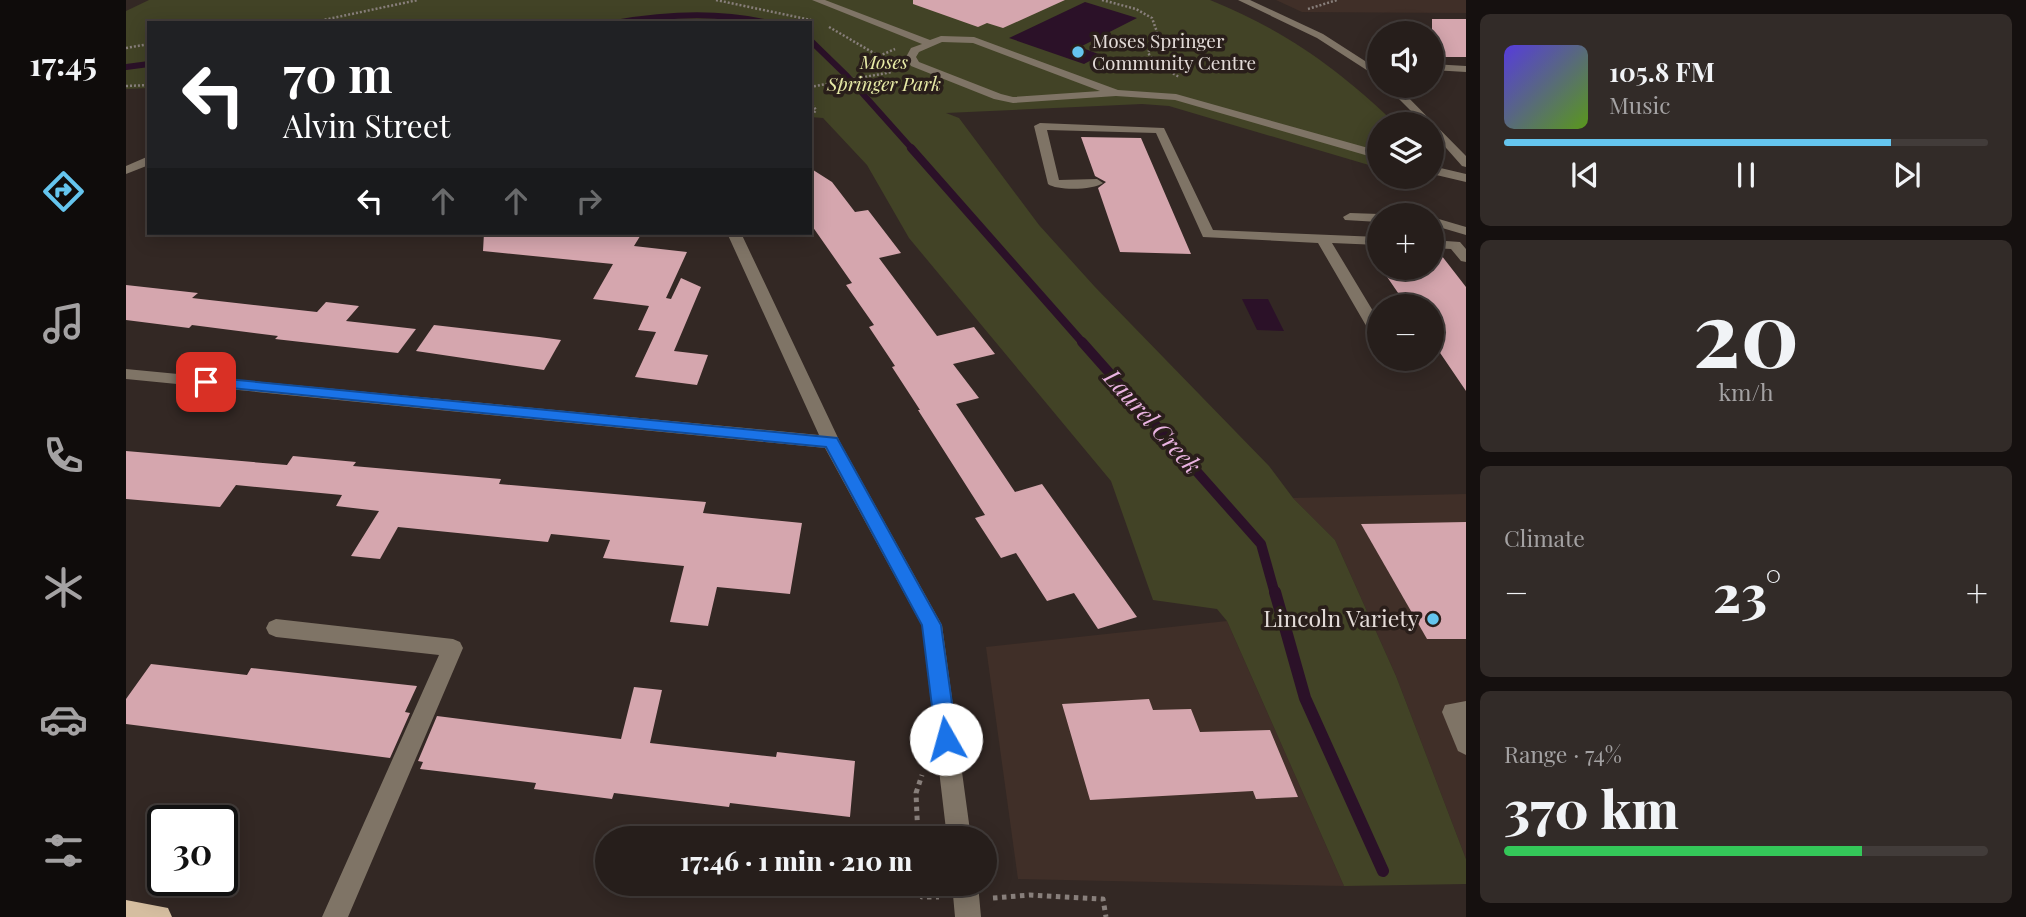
<!DOCTYPE html>
<meta charset="utf-8">
<style>
:root{--surface:#261e1b;--page:#322b28;--text:#f1f3f6;--muted:#a4a2a3;--line:#423c3a;--accent:#65c5ee}
body{margin:0;font-family:"Playfair Display",serif;background:var(--page);color:var(--text);height:100vh;display:flex;flex-direction:column;font-size:26px;white-space:nowrap}
*{box-sizing:border-box;margin:0}
p{font-size:23px;color:var(--muted)}
.icon{flex:none;width:38px;height:38px;fill:none;stroke:currentColor;stroke-width:2;stroke-linecap:round;stroke-linejoin:round}
.map{position:relative;flex:1;overflow:hidden}
.details{display:flex;flex-direction:column;gap:14px;padding:14px;background:#15100f;width:560px}
.details>*{flex:none}
.top-card{position:absolute;left:21px;top:21px;width:665px;height:214px;border-radius:0px;box-shadow:0 4px 18px #0003,0 0 0 2px var(--line);background:#202124;color:#fff;overflow:hidden}
.tools{position:absolute;left:1241px;top:21px;display:grid;gap:14px}
.tools a{display:grid;place-items:center;width:77px;height:77px;border-radius:50%;background:var(--surface);box-shadow:0 4px 18px #0003,0 0 0 2px var(--line);font-size:35px}
.speed{position:absolute;left:21px;top:805px;display:flex;gap:14px;font-size:35px;font-weight:700;text-align:center}
.speed>*{display:grid;place-content:center;width:91px;height:91px;border-radius:50%;background:var(--surface);box-shadow:0 4px 18px #0003,0 0 0 2px var(--line);line-height:1}
.speed .limit{border:4px solid #111;border-radius:10px;background:#fff;color:#111}
.pin{position:absolute;display:grid;place-items:center;width:60px;height:60px;color:#fff;margin:-30px;border-radius:14px;box-shadow:0 4px 10px #0006}
.me{position:absolute;width:77px;margin:-38px;rotate:353deg;stroke-linejoin:round;filter:drop-shadow(0 0 5px #0008)}
.turn{display:flex;align-items:center;gap:24px;height:147px;padding:0 21px;font-size:32px}
.turn .icon{width:91px;height:91px;stroke-width:2.5}
.turn b{display:block;font-size:49px;line-height:60px}
.lanes{display:flex;align-items:center;height:66px;padding:0 21px;background:#0003;justify-content:center;gap:35px;direction:ltr}
.lanes .off{opacity:.35}
.big{font-size:52px;font-weight:800;line-height:1.1}
.details .card{flex:1;display:flex;flex-direction:column;justify-content:center;gap:10px;min-width:0;padding:0 24px;border-radius:10px;background:var(--page)}
.details .dial{align-items:center;gap:0}
.dial b{font-size:91px;line-height:1}
.song{display:flex;align-items:center;gap:21px}
.cover{width:84px;height:84px;border-radius:10px;background:linear-gradient(135deg,hsl(250 70% 55%),hsl(90 70% 35%))}
.played{height:7px;border-radius:4px;background:linear-gradient(90deg,var(--accent) 80%,var(--line) 80%)}
.keys{display:flex;justify-content:space-around;direction:ltr}
.heat{display:flex;justify-content:space-between;align-items:center;font-size:38px;direction:ltr}
.charge{height:10px;border-radius:5px;background:linear-gradient(90deg,#34c759 74%,var(--line) 0)}
.trip{position:absolute;left:469px;top:826px;width:402px;height:70px;border-radius:35px;background:var(--surface);box-shadow:0 4px 18px #0003,0 0 0 2px var(--line);font-weight:800;line-height:70px;text-align:center}
main{display:flex;flex:1;min-height:0}
.dock{display:flex;flex-direction:column;width:126px;justify-content:space-around;align-items:center;background:#0f0c0b;color:var(--muted)}
.dock .icon{width:49px;height:49px}
.dock .selected{color:var(--accent)}
.dock b{font-size:32px;color:var(--text)}
.map>svg:first-child{display:block}
.built{fill:#402f28}
.green{fill:#424326}
.water{fill:#2b1128}
.lines{fill:none;stroke-linecap:round;stroke-linejoin:round}
.stream-far3{stroke:#2b1128;stroke-width:6}
.stream-far2{stroke:#2b1128;stroke-width:8}
.stream-far1{stroke:#2b1128;stroke-width:10}
.stream{stroke:#2b1128;stroke-width:12}
.building{fill:#d5a6ae}
.path-far1{stroke:#887f7b;stroke-width:2.5;stroke-dasharray:2 2;stroke-linecap:butt}
.path{stroke:#887f7b;stroke-width:5;stroke-dasharray:4.5 4.5;stroke-linecap:butt}
.minor{fill:#7f7466;fill-rule:evenodd}
.major{fill:#d5bea0;fill-rule:evenodd}
.route{fill:#1a73e8;stroke:#114b97;stroke-width:2}
.poi-dot{fill:#65c5ee;stroke:#291e1a;stroke-width:2.5}
.labels{text-anchor:middle;stroke-width:7;stroke-linejoin:round;paint-order:stroke}
.far-poi-label{font-size:19px;fill:#e3dbd8;stroke:#291e1a;text-anchor:start}
.far-park-label{font-size:19px;font-style:italic;fill:#e7eaa6;stroke:#291e1a}
.poi-label{font-size:23px;fill:#e3dbd8;stroke:#291e1a;text-anchor:end}
.water-label{font-size:24px;font-style:italic;fill:#eab3e1;stroke:#291e1a}
</style>
<main>
<nav class="dock">
<b>17:45</b>
<svg class="icon selected" aria-label="directions" viewBox="0 0 24 24"><path d="M12 3l9 9-9 9-9-9zM9 14v-3h6M13 9l2 2-2 2"/></svg>
<svg class="icon" aria-label="music" viewBox="0 0 24 24"><path d="M9 18V5l10-2v13"/><circle cx="6" cy="18" r="3"/><circle cx="16" cy="16" r="3"/></svg>
<svg class="icon" aria-label="phone" viewBox="0 0 24 24"><path d="M5 4h4l2 5-3 2q2 4 5 5l2-3 5 2v4C11 20 4 13 5 4z"/></svg>
<svg class="icon" aria-label="climate" viewBox="0 0 24 24"><path d="M12 3v18M4 7l16 10M4 17L20 7"/></svg>
<svg class="icon" aria-label="car" viewBox="0 0 24 24"><path d="M5 17H2v-5l4-1 3-4h7l3 4 3 1v5h-3M9 17h6M6 11h13"/><circle cx="7" cy="17" r="2"/><circle cx="17" cy="17" r="2"/></svg>
<svg class="icon" aria-label="filters" viewBox="0 0 24 24"><path d="M4 7h16M4 17h16"/><circle cx="9" cy="7" r="2"/><circle cx="15" cy="17" r="2"/></svg>
</nav>
<div class="map">
<svg width="1340" height="917" viewBox="0 0 1340 917">
<rect width="100%" height="100%" fill="#332824"/>
<g class="built">
<path d="M1150,0H1340V13L1176,12Z"/>
<path d="M1340,494V859L1270,676L1209,540L1167,498Z"/>
<path d="M1101,621L1218,886L892,879L860,647Z"/>
</g>
<path class="green" d="M23,0H1084C1160,31 1211,68 1270,124H1253V168L1043,106L1016,104L820,113L833,118L913,225L969,287L1143,466L1167,498L1209,540L1270,676L1340,859V884L1218,886L1101,621L1091,609L1027,600L985,481L783,238L741,165L697,118L684,117V23H23V88L0,89V11Z"/>
<g class="water">
<path d="M959,2L1011,18L954,47L975,55L958,64L883,38Z"/>
<path d="M1116,299H1142L1158,331L1131,330Z"/>
</g>
<g class="lines">
<g class="stream-far3">
<path d="M489,23C540,14 591,11 642,23"/>
<path d="M684,40L721,76L787,150"/>
<path d="M0,67L23,64"/>
</g>
<path class="stream-far2" d="M785,148L957,343"/>
<path class="stream-far1" d="M956,342L1135,544L1149,594"/>
<path class="stream" d="M1149,592L1179,698L1257,871"/>
</g>
<g class="building">
<path d="M787,0H939L877,28L861,23L852,27L787,4Z"/>
<rect x="1306" y="19" width="34" height="38"/>
<path d="M955,137L1015,138L1065,254L994,252L972,188L980,182L969,176Z"/>
<path d="M684,168L706,182L729,212L742,210L775,253L753,258L811,336L848,327L869,354L827,364L853,398L830,404L889,492L916,484L1011,617L972,629L948,593L921,601L890,553L875,558L849,518L859,515L792,410H794L766,367L769,366L743,327L748,325L720,285L726,283L684,223Z"/>
<path d="M358,233H516L508,246L561,252L540,298L545,299L555,278L575,287L548,351L582,355L571,385L509,377L530,332L512,330L523,306L467,299L487,264L357,251Z"/>
<path d="M1306,251H1312L1340,287V391L1306,341V306H1281L1255,268H1306Z"/>
<path d="M0,285L72,293L66,298L191,312L200,302L233,306L220,321L290,329L272,353L149,339L152,336L66,325L63,328L0,320Z"/>
<path d="M308,325L413,337L435,340L418,370L290,351Z"/>
<path d="M0,451L161,465L167,456L230,462L227,466L375,479L373,484L580,502L577,513L676,523L664,594L591,587L582,626L544,622L558,566L477,558L484,540L425,534L422,542L272,527L254,559L225,556L253,511L210,506L216,495L110,485L94,507L0,499Z"/>
<path d="M1340,522V639H1301L1235,524Z"/>
<path d="M25,664L121,675L125,668L291,686L279,712L284,713L264,758L0,724V699Z"/>
<path d="M508,687L536,690L524,743L650,757L651,752L729,761L724,817L604,803L603,807L488,793L486,799L408,789L410,783L294,769L297,762L292,761L311,716L495,739Z"/>
<path d="M1023,699L1027,710L1065,709L1074,732L1144,730L1172,797L1130,799L1127,791L964,800L936,704Z"/>
</g>
<g class="lines">
<g class="path-far1">
<path d="M590,0L685,20"/>
<path d="M976,0L1010,9L1026,18L1031,32L1022,53L1030,63L1053,77"/>
<path d="M1182,9L1211,0"/>
<path d="M183,23L292,0"/>
<path d="M703,27L753,56L763,72"/>
<path d="M0,48L23,44"/>
<path d="M753,56L769,49"/>
<path d="M0,86L23,85"/>
<path d="M684,87L766,72"/>
<path d="M684,101L690,110L684,118"/>
</g>
<g class="path">
<path d="M792,838L790,793L796,775"/>
<path d="M795,884L796,897H813"/>
<path d="M867,898L904,895L977,899L980,917"/>
</g>
<g class="minor">
<path d="M686,0H699L804,40L815,36L848,37L992,90L1050,94L1253,151V159L1049,100L990,96L887,103L868,99L785,66L780,57L785,48L796,44ZM816,42L847,43L974,91L887,97L875,94L793,62L790,57L793,52Z"/>
<path d="M1112,0H1124L1197,34L1253,70V78L1191,38Z"/>
<path d="M1306,64L1340,66V72L1306,70Z"/>
<path d="M1260,86H1271L1340,156V167L1336,166L1306,132V124H1298Z"/>
<path d="M914,123L1038,128L1087,230L1253,237V245L1206,243L1253,321V331L1242,329L1192,243L1077,237L1030,133L921,130L933,180L971,179L977,183C968,190 931,191 922,184L908,126Z"/>
<path d="M23,156V165L0,174V166Z"/>
<path d="M1306,166L1340,174V182L1306,174Z"/>
<path d="M1224,213L1253,214L1258,215H1253V222L1219,220L1217,217Z"/>
<path d="M1306,217L1340,227V235L1306,225Z"/>
<path d="M601,233H615L714,442L816,625L845,838H821L796,626L699,448L0,379V369L693,435Z"/>
<path d="M1306,240L1334,242L1340,249V262L1335,261L1325,249L1306,248Z"/>
<path d="M150,619L327,639L334,642L337,648L222,917H196L313,655L150,637L143,634L140,628L143,622Z"/>
<path d="M1340,701V755L1332,751L1316,712L1319,705Z"/>
<path d="M826,884H852L855,917H829Z"/>
</g>
<path class="major" d="M0,900L42,908L46,917H0Z"/>
</g>
<path class="route" d="M80,377L711,438L815,625L831,739L827,746L820,749L813,746L810,739L796,625L700,447L75,385L73,382Z"/>
<g class="poi-dot">
<circle cx="952" cy="52" r="7"/>
<circle cx="1307" cy="619" r="7"/>
</g>
<g class="labels">
<g class="far-poi-label">
<text x="966" y="48">Moses Springer<tspan x="966" dy="22">Community Centre</tspan></text>
</g>
<g class="far-park-label">
<text x="758" y="69">Moses<tspan x="758" dy="22">Springer Park</tspan></text>
</g>
<g class="poi-label">
<text x="1293" y="627">Lincoln Variety</text>
</g>
<g class="water-label">
<text transform="translate(1026 422) rotate(48)" y="8">Laurel Creek</text>
</g>
</g>
</svg>
<div class="tools">
<a><svg class="icon" aria-label="sound" viewBox="0 0 24 24"><path d="M4 9h4l5-4v14l-5-4H4zM17 9q2 3 0 6"/></svg></a>
<a><svg class="icon" aria-label="layers" viewBox="0 0 24 24"><path d="M12 4l9 5-9 5-9-5zM3 14l9 5 9-5"/></svg></a>
<a>+</a>
<a>−</a>
</div>
<div class="speed"><div class="limit">30</div></div>
<div class="pin" style="left:80px;top:382px;background:#d93025"><svg class="icon" aria-label="arrive" viewBox="0 0 24 24"><path d="M6 21V4h12l-3 4 3 4H6"/></svg></div>
<svg class="me" style="left:820px;top:739px" viewBox="-20 -20 40 40"><circle r="19" fill="#fff"/><path d="M0-13L10 11 0 6-10 11z" fill="#1a73e8"/></svg>
<div class="trip">17:46 · 1 min · 210 m</div>
<div class="top-card">
<div class="turn"><svg class="icon" aria-label="left" viewBox="0 0 24 24"><path d="M17 20v-9H6M10 6l-5 5 5 5"/></svg><div><b>70 m</b>Alvin Street</div></div>
<div class="lanes"><svg class="icon" aria-label="left" viewBox="0 0 24 24"><path d="M17 20v-9H6M10 6l-5 5 5 5"/></svg><svg class="icon off" aria-label="ahead" viewBox="0 0 24 24"><path d="M12 20V5M6 11l6-6 6 6"/></svg><svg class="icon off" aria-label="ahead" viewBox="0 0 24 24"><path d="M12 20V5M6 11l6-6 6 6"/></svg><svg class="icon off" aria-label="right" viewBox="0 0 24 24"><path d="M7 20v-9h11M14 6l5 5-5 5"/></svg></div>
</div>
</div>
<section class="details">
<div class="card">
<div class="song"><i class="cover"></i><div><b>105.8 FM</b><p>Music</p></div></div>
<div class="played"></div>
<div class="keys"><svg class="icon" aria-label="previous" viewBox="0 0 24 24"><path d="M18 5L8 12l10 7zM5 5v14"/></svg><svg class="icon" aria-label="pause" viewBox="0 0 24 24"><path d="M8 5v14M16 5v14"/></svg><svg class="icon" aria-label="next" viewBox="0 0 24 24"><path d="M6 5l10 7-10 7zM19 5v14"/></svg></div>
</div>
<div class="card dial"><b>20</b><p>km/h</p></div>
<div class="card"><p>Climate</p>
<div class="heat"><a>−</a><b class="big">23°</b><a>+</a></div>
</div>
<div class="card"><p>Range · 74%</p><b class="big">370 km</b><div class="charge"></div></div>
</section>
</main>
